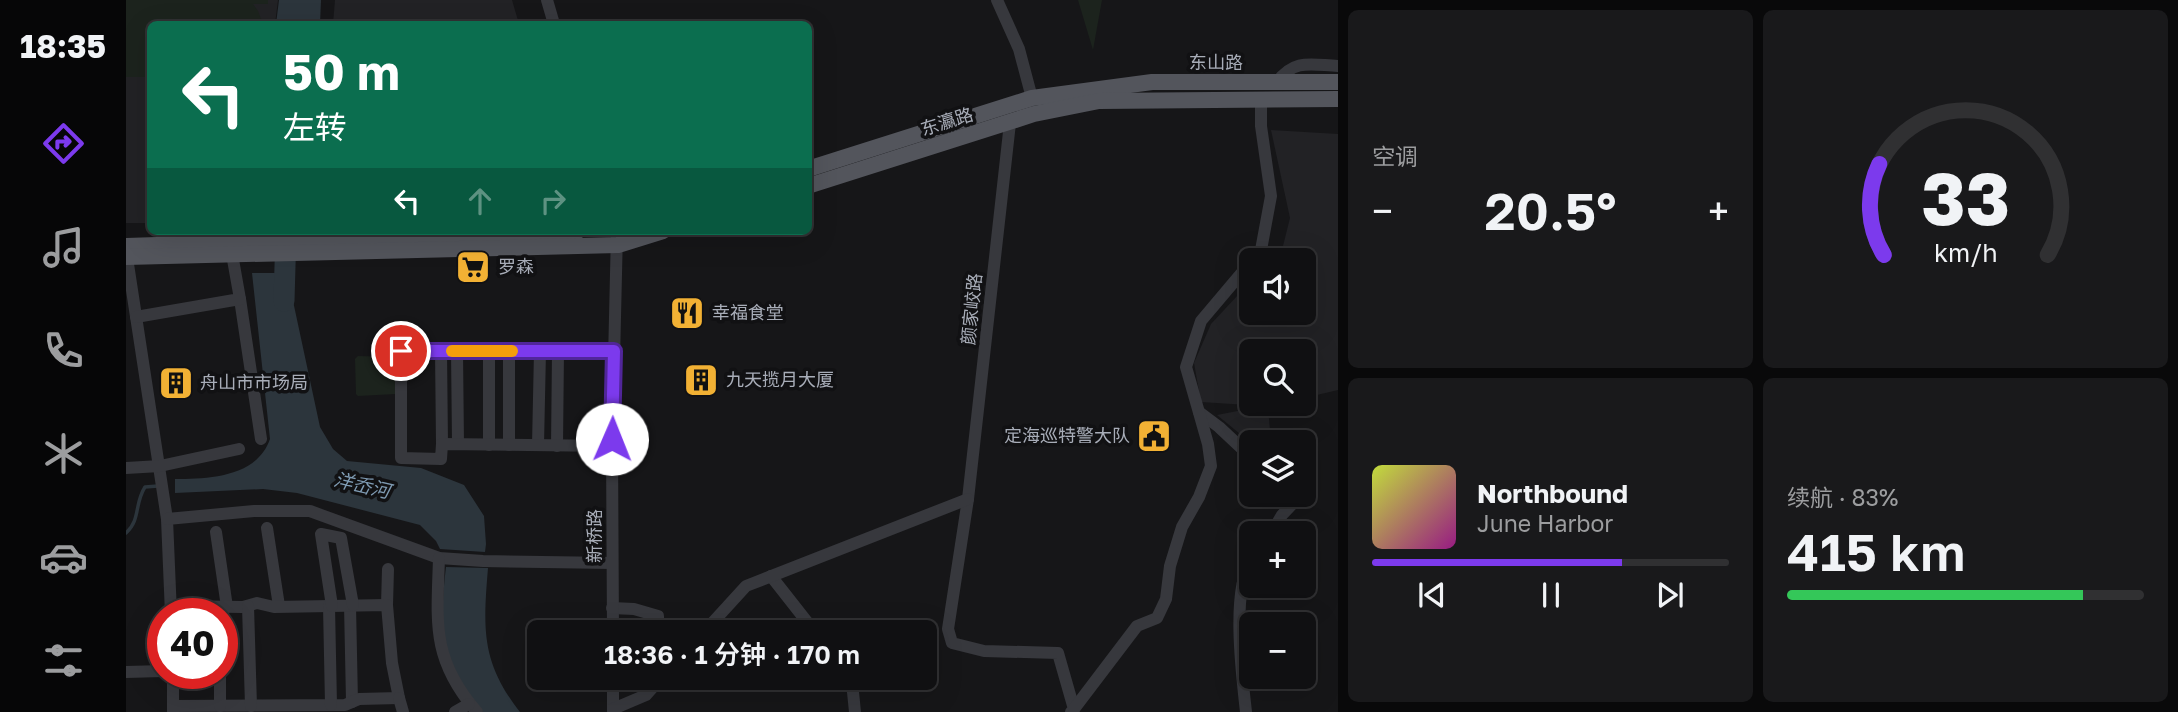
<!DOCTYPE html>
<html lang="zh">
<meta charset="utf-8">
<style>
:root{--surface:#101012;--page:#19191b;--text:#f1f3f6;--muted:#9c9d9f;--line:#303032;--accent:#7c3aed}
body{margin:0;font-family:"Golos Text","Noto Sans SC",sans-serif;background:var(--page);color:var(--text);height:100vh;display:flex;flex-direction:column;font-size:26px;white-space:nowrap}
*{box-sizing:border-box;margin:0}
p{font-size:23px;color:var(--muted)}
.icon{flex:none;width:38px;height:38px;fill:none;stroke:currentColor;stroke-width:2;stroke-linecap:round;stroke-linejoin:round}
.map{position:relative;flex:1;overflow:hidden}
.sheet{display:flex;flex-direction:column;gap:10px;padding:10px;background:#09090a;width:840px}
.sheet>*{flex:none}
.hud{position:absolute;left:21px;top:21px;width:665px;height:214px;border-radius:10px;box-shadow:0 7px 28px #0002,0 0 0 2px var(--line);background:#0b6e4f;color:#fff;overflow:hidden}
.controls{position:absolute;left:1113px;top:248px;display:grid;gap:14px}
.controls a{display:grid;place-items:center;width:77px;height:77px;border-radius:10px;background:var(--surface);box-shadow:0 7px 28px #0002,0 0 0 2px var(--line);font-size:35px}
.speed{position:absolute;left:21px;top:598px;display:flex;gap:14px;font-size:35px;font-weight:700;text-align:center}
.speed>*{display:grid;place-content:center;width:91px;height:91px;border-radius:50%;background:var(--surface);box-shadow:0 7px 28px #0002,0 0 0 2px var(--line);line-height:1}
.speed .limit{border:10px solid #d22;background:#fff;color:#111}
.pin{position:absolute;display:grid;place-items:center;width:60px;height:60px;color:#fff;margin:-30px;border:4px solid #fff;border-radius:50%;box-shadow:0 2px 7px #0007}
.me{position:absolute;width:77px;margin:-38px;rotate:1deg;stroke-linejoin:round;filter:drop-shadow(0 0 5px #0008)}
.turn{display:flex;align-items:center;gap:24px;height:147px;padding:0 21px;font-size:32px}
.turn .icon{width:91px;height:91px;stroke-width:2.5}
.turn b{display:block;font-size:49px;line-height:60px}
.lanes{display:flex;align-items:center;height:66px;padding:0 21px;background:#0003;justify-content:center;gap:35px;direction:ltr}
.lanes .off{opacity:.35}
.big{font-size:52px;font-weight:600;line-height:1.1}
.sheet .tile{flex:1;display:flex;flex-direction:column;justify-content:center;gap:10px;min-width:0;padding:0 24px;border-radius:10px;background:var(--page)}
.sheet .dial{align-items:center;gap:0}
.dial svg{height:182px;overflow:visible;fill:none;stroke:var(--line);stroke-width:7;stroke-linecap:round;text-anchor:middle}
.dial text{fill:var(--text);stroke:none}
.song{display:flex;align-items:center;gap:21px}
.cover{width:84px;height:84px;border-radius:10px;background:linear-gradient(135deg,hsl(70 70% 55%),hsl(310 70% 35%))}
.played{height:7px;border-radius:4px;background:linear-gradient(90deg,var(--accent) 70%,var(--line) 70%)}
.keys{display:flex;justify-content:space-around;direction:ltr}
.heat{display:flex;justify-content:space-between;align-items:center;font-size:38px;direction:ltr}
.charge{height:10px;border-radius:5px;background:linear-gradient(90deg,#34c759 83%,var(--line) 0)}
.sheet .tiles{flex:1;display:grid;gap:10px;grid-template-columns:repeat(2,1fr)}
.trip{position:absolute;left:401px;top:620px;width:410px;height:70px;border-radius:10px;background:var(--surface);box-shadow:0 7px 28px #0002,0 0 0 2px var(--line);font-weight:600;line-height:70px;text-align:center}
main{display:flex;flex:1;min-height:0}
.menu{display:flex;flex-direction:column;width:126px;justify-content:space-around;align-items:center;background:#060607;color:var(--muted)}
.menu .icon{width:49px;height:49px}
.menu .current{color:var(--accent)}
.menu b{font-size:32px;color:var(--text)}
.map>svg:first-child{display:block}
.built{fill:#222225}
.green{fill:#1c231d}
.water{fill:#2c353c}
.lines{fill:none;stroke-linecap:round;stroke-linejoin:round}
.stream{stroke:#2c353c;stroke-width:3.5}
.river{stroke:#2c353c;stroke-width:21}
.minor{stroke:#37383d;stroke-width:12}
.major{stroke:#53555c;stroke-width:16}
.route-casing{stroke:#51269a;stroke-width:18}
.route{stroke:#7c3aed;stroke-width:12}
.slow{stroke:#f59e0b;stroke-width:12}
.labels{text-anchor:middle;stroke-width:7;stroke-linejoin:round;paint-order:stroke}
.street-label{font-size:18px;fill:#a8adb8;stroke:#111113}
.poi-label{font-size:18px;fill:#a8adb8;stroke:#111113;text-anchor:start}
.water-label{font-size:19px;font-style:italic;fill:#7f9bb3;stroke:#111113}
</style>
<main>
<nav class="menu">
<b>18:35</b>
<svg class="icon current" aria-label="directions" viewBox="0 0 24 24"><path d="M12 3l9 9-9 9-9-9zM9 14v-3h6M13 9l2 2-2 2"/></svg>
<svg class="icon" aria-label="music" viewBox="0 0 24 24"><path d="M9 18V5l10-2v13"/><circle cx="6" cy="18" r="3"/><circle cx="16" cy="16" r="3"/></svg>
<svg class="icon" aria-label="phone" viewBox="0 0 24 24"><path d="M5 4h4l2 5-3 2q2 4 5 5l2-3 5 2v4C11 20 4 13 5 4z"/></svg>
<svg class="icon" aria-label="climate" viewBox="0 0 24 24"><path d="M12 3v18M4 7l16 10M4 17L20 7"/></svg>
<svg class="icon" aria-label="car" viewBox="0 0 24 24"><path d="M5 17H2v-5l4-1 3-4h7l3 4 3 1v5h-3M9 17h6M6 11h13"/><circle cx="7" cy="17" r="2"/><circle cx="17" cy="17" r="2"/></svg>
<svg class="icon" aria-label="filters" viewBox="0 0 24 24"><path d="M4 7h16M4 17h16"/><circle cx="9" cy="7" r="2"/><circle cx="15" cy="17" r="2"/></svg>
</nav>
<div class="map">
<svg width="1212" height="712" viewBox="0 0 1212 712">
<rect width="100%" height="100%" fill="#161618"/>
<g class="built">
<path d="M0,0H152L149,24H24V223H0Z"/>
<path d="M209,0H386L393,24H207Z"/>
<path d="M1145,130L1212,134V390L1178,398V352H1125V404H1151L1142,407L1145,443H1125L1091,415L1137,406L1075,402L1068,363L1085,324L1125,281V313H1178V261H1145L1156,250L1164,218Z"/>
</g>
<g class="green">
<path d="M0,0H142V4H127L132,11L137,24H24V77H0Z"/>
<path d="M952,0H976L967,50Z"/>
<path d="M232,356L267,357L270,360V394L232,396L230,394L229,359Z"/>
</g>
<g class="water">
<path d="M153,0H195L194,24H150Z"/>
<path d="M126,273H161L194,427L207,449L221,461L295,468L338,485L358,516L360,544L359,552L314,549L310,541L294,525L171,493L137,489L49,493V479C83,479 131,477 144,439Z"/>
<path d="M320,567L362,568C357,629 355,662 394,712H357C346,698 331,683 325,667C314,636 316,598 320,567Z"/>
</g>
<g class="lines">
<path class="stream" d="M0,533C15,519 8,504 19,487L32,486"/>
<path class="river" d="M158,301L160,231"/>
<g class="minor">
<path d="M421,0L428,24"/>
<path d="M871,0L893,49L906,98"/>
<path d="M1151,82C1169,58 1186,65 1212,66"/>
<path d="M884,123L842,499L822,629L826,643L858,651L932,653L948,709L945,712"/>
<path d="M0,251L41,519L45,614"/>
<path d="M114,299L135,439"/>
<path d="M10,317L114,299L106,254"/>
<path d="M315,351L316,444"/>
<path d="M331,351L332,444"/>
<path d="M363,351V445"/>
<path d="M1073,412L1093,427L1125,457"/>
<path d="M383,445V351"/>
<path d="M412,445L414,351"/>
<path d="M431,446L432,351"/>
<path d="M486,446L316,444L315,459L275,458V351H488"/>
<path d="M0,468L34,466L113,449"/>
<path d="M41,519L128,511H184L313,558L357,561L486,563"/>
<path d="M141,528L153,606"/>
<path d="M90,532L101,607"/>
<path d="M1145,534L1156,515L1172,498L1169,495"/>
<path d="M313,558C311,623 305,659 351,712"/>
<path d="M645,576L689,632"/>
<path d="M224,605L226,702"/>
<path d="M261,605L262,569"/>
<path d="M45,606L117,607L131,603L148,607L261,605L266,663L273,698L233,699L219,705L47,706"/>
<path d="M122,606L125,706"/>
<path d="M203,606L205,705"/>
<path d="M206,606L195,534L215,538L227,605"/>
<path d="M486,608L508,609L532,616V632"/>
<path d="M487,632L486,446L491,231"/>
<path d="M578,632L620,586L842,499"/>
<path d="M0,672L37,671"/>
<path d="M94,674V706"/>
<path d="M487,677V712"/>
<path d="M723,677L726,682L729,712"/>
<path d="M273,698L277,712"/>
<path d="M487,709L520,695L536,677"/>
<path d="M948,709L1011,626L1031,618L1040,599L1044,566L1056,527L1073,497L1085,466L1082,444L1060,367L1075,321L1135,250L1145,196L1135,126V99"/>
<path d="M47,712V674"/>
<path d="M329,712L343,704"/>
<path d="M1120,712C1116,676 1105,590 1125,561"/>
</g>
<g class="major">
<path d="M682,169L906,98L1026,82H1212"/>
<path d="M682,186L908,114L973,101L1212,99"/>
<path d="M0,246L452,231"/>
<path d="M0,257L492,245L537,231"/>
</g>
</g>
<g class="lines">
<g class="route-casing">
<path id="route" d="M275,351H488L486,439"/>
</g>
<use href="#route" class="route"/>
<path class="slow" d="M326,351H386"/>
</g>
<defs>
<g id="supermarket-square" transform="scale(1.75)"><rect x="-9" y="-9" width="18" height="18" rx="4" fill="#f2b134" stroke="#111113"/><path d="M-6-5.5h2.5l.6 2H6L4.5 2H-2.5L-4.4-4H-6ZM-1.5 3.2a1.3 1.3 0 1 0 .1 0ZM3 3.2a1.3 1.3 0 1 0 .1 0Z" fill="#111"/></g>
<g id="restaurant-square" transform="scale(1.75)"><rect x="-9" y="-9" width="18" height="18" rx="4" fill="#f2b134" stroke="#111113"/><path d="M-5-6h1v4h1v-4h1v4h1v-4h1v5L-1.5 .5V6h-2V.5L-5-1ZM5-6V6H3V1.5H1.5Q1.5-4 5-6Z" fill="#111"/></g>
<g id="building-square" transform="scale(1.75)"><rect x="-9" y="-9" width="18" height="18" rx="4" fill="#f2b134" stroke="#111113"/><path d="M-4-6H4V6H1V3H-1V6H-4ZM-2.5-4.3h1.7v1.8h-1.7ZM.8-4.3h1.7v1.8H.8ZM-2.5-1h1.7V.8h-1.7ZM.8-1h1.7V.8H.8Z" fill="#111"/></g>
<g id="civic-square" transform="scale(1.75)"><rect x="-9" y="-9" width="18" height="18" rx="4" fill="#f2b134" stroke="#111113"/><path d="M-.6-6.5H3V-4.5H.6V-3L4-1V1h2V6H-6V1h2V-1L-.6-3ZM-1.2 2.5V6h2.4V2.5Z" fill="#111"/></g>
</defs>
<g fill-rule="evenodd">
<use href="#supermarket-square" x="347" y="267"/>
<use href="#restaurant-square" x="561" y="313"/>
<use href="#building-square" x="575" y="380"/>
<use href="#building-square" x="50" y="383"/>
<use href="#civic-square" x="1028" y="436"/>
</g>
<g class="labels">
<g class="street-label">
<text x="1090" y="69">东山路</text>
<text transform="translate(821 122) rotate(-17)" y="6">东瀛路</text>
<text transform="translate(846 309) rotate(-84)" y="6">颜家峧路</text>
<text transform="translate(469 536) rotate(-90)" y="6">新桥路</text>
</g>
<g class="poi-label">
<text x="372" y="273">罗森</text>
<text x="586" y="319">幸福食堂</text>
<text x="600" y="386">九天揽月大厦</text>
<text x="74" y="389">舟山市市场局</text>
<text x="1004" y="442" text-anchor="end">定海巡特警大队</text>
</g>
<g class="water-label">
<text transform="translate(236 485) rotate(13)" y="7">洋岙河</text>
</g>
</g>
</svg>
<div class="controls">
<a><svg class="icon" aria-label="sound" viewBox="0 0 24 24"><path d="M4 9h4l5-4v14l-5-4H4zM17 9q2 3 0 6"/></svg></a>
<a><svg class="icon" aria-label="search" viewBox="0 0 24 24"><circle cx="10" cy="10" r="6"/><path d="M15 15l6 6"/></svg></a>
<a><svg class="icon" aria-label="layers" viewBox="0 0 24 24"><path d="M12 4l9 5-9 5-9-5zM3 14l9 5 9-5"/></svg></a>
<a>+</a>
<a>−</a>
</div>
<div class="speed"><div class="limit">40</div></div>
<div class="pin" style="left:275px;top:351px;background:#d93025"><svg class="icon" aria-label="arrive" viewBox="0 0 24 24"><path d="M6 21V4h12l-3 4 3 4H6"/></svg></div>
<svg class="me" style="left:486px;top:439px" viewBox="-20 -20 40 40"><circle r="19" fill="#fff"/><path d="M0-13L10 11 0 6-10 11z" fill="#7c3aed"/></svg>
<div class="trip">18:36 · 1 分钟 · 170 m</div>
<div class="hud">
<div class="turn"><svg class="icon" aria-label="left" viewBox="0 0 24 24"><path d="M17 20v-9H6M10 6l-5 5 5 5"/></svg><div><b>50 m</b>左转</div></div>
<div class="lanes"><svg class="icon" aria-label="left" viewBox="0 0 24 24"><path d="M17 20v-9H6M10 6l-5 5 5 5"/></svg><svg class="icon off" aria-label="ahead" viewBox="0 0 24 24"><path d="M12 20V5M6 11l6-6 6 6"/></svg><svg class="icon off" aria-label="right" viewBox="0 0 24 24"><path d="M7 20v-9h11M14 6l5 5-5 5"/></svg></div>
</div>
</div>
<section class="sheet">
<div class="tiles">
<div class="tile"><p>空调</p>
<div class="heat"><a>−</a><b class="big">20.5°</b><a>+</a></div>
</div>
<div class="tile dial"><svg viewBox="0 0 100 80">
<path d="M14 69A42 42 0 1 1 86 69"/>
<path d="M14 69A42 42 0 0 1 12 29" stroke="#7c3aed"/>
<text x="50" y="56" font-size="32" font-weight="700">33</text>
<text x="50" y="72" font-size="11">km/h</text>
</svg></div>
<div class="tile">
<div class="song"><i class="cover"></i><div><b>Northbound</b><p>June Harbor</p></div></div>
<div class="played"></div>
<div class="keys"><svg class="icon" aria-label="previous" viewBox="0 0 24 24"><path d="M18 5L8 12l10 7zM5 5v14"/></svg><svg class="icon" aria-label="pause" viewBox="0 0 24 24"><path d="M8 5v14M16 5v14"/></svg><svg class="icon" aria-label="next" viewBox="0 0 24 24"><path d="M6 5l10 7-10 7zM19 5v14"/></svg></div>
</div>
<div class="tile"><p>续航 · 83%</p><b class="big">415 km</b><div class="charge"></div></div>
</div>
</section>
</main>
